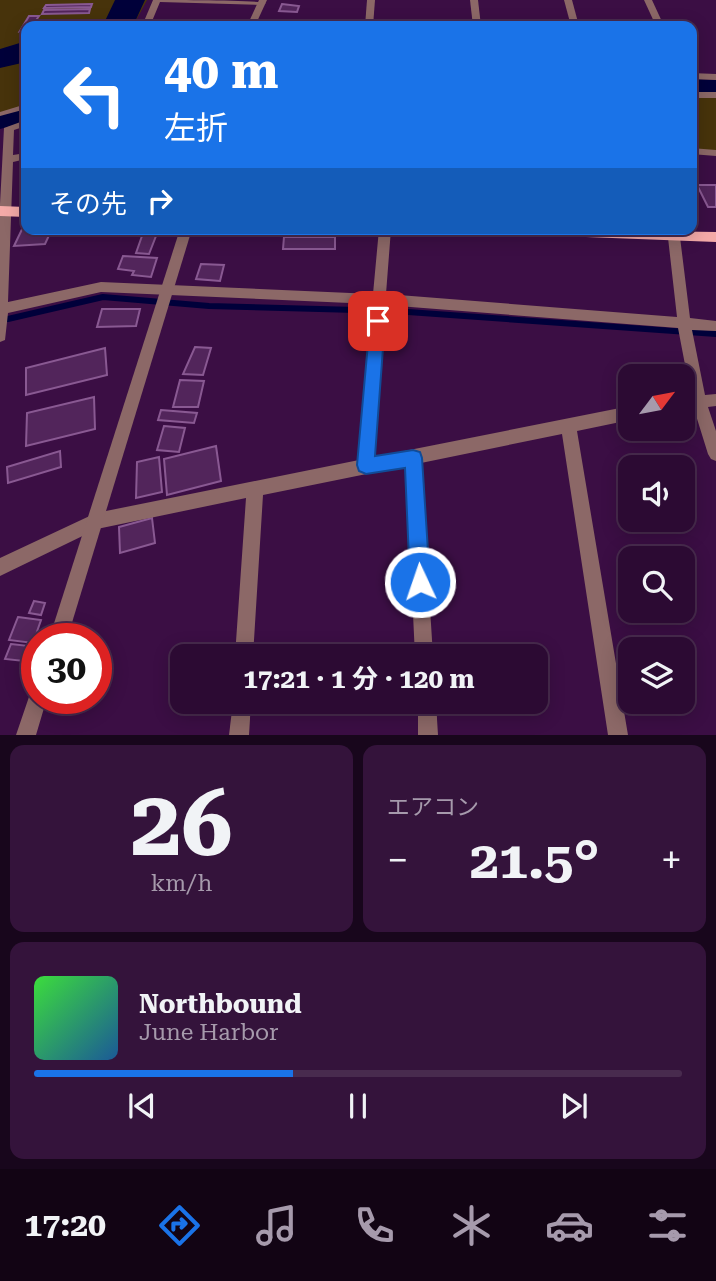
<!DOCTYPE html>
<html lang="ja">
<meta charset="utf-8">
<style>
:root{--surface:#2c0a33;--page:#34133b;--text:#f1f3f6;--muted:#a69aac;--line:#482b4e;--accent:#1a73e8}
body{margin:0;font-family:"Roboto Serif","Noto Sans JP",serif;background:var(--page);color:var(--text);height:100vh;display:flex;flex-direction:column;font-size:26px;white-space:nowrap}
*{box-sizing:border-box;margin:0}
p{font-size:23px;color:var(--muted)}
.icon{flex:none;width:38px;height:38px;fill:none;stroke:currentColor;stroke-width:2;stroke-linecap:round;stroke-linejoin:round}
.map{position:relative;height:735px;overflow:hidden}
.panel{display:flex;flex-direction:column;gap:10px;padding:10px;background:#18061c;flex:1}
.panel>*{flex:none}
.guide{position:absolute;left:21px;top:21px;width:676px;height:214px;border-radius:14px;box-shadow:0 4px 18px #0003,0 0 0 2px var(--line);background:#1a73e8;color:#fff;overflow:hidden}
.needle{width:46px;rotate:58deg}
.fabs{position:absolute;left:618px;top:364px;display:grid;gap:14px}
.fabs a{display:grid;place-items:center;width:77px;height:77px;border-radius:14px;background:var(--surface);box-shadow:0 4px 18px #0003,0 0 0 2px var(--line);font-size:35px}
.speed{position:absolute;left:21px;top:623px;display:flex;gap:14px;font-size:35px;font-weight:700;text-align:center}
.speed>*{display:grid;place-content:center;width:91px;height:91px;border-radius:50%;background:var(--surface);box-shadow:0 4px 18px #0003,0 0 0 2px var(--line);line-height:1}
.speed .limit{border:10px solid #d22;background:#fff;color:#111}
.pin{position:absolute;display:grid;place-items:center;width:60px;height:60px;color:#fff;margin:-30px;border-radius:14px;box-shadow:0 4px 10px #0006}
.me{position:absolute;width:77px;margin:-38px;rotate:357deg;stroke-linejoin:round;filter:drop-shadow(0 0 5px #0008)}
.turn{display:flex;align-items:center;gap:24px;height:147px;padding:0 28px;font-size:32px}
.turn .icon{width:91px;height:91px;stroke-width:2.5}
.turn b{display:block;font-size:49px;line-height:60px}
.then{display:flex;align-items:center;height:66px;padding:0 28px;background:#0003;gap:14px;font-size:26px}
.big{font-size:52px;font-weight:700;line-height:1.1}
.panel .tile{flex:1;display:flex;flex-direction:column;justify-content:center;gap:10px;min-width:0;padding:0 24px;border-radius:14px;background:var(--page)}
.panel .dial{align-items:center;gap:0}
.dial b{font-size:91px;line-height:1}
.song{display:flex;align-items:center;gap:21px}
.cover{width:84px;height:84px;border-radius:10px;background:linear-gradient(135deg,hsl(120 70% 55%),hsl(210 70% 35%))}
.played{height:7px;border-radius:4px;background:linear-gradient(90deg,var(--accent) 40%,var(--line) 40%)}
.keys{display:flex;justify-content:space-around;direction:ltr}
.heat{display:flex;justify-content:space-between;align-items:center;font-size:38px;direction:ltr}
.panel .tiles{flex:1;display:grid;gap:10px;grid-template-columns:1fr 1fr}
.tile:last-child{grid-column:span 2}
.trip{position:absolute;left:170px;top:644px;width:378px;height:70px;border-radius:14px;background:var(--surface);box-shadow:0 4px 18px #0003,0 0 0 2px var(--line);font-weight:700;line-height:70px;text-align:center}
.tabs{display:flex;height:112px;justify-content:space-around;align-items:center;background:#120414;color:var(--muted)}
.tabs .icon{width:49px;height:49px}
.tabs .selected{color:var(--accent)}
.tabs b{font-size:32px;color:var(--text)}
.map>svg:first-child{display:block}
.green{fill:#47330b}
.water{fill:#00003a}
.lines{fill:none;stroke-linecap:round;stroke-linejoin:round}
.stream{stroke:#00003a;stroke-width:6}
.river{fill:#00003a;fill-rule:evenodd}
.building{fill:#52255b;stroke:#895992;stroke-width:2}
.service{fill:#8c6867;fill-rule:evenodd}
.minor{fill:#8c6867;fill-rule:evenodd}
.tertiary{fill:#8c6867;fill-rule:evenodd}
.primary{fill:#f4aaa8;fill-rule:evenodd}
.route{fill:#1a73e8;stroke:#114b97;stroke-width:2}
</style>
<div class="map">
<svg width="716" height="735" viewBox="0 0 716 735">
<rect width="100%" height="100%" fill="#3b0e44"/>
<g class="green">
<path d="M0,0H147L133,26H26V105L0,113Z"/>
<path d="M691,95H716V153L691,151Z"/>
</g>
<g class="water">
<path d="M115,0H145L133,26H105L110,23L105,21Z"/>
<path d="M23,42L26,46V62L0,68V49Z"/>
</g>
<g class="lines">
<path class="stream" d="M0,318L8,319L103,297L209,306L394,311L716,334"/>
<g class="river">
<path d="M691,79L716,80V94L691,93Z"/>
<path d="M26,106V122L0,129V113Z"/>
</g>
</g>
<g class="building">
<path d="M92,4L91,7L44,8L46,5Z"/>
<path d="M282,4L299,6L297,12L279,11Z"/>
<path d="M90,9L89,13L42,14L44,10Z"/>
<path d="M29,16H39L32,26L20,31Z"/>
<path d="M697,185H716V207H708Z"/>
<path d="M26,221V229H52L45,244L14,246Z"/>
<path d="M142,236H156L149,254L136,253Z"/>
<path d="M284,237H335V249H283Z"/>
<path d="M123,256L157,258L151,277L132,275L134,271L118,269Z"/>
<path d="M201,264L224,265L220,281L196,279Z"/>
<path d="M102,309H140L136,326L97,327Z"/>
<path d="M195,347L211,348L203,375L183,374Z"/>
<path d="M105,348L107,375L26,395V368Z"/>
<path d="M180,380L204,381L198,407H173Z"/>
<path d="M94,397L95,429L26,446L27,413Z"/>
<path d="M161,410L197,413L194,423L158,420Z"/>
<path d="M164,426L185,428L179,452L157,450Z"/>
<path d="M216,446L221,481L167,495L164,459Z"/>
<path d="M60,451L61,467L8,483L7,467Z"/>
<path d="M159,457L162,492L136,498L137,462Z"/>
<path d="M152,518L155,543L120,553L119,527Z"/>
<path d="M34,601L45,603L41,615L29,613Z"/>
<path d="M18,617L41,620L33,643L9,640Z"/>
<path d="M11,644L29,646L24,661L5,659Z"/>
</g>
<g class="lines">
<path class="service" d="M23,105H26V109L0,116V112Z"/>
<g class="minor">
<path d="M153,0C173,0 253,0 266,3L262,5L160,2L150,26H142Z"/>
<path d="M367,0H375L373,26H365Z"/>
<path d="M470,0H478L481,26H473Z"/>
<path d="M564,0H572L579,26H571Z"/>
<path d="M644,0H652L664,26H656Z"/>
<path d="M691,73L716,74V80L691,79Z"/>
<rect x="691" y="92" width="25" height="6"/>
<path d="M26,120V126L14,130L13,155L26,153V159L13,162L8,302L101,282L373,294L379,229H391L386,294L677,317L667,229H679L690,318L716,321V331L692,330L705,395L716,394V406L708,407L716,431V461L711,459L708,454L694,409L682,410V397L691,396L678,328L385,305L374,457L630,406V420L577,431L628,735H608L562,434L421,463L433,656H415L406,466L263,495L253,656H235L246,498L97,529L0,576V558L96,513L359,460L372,304L101,292L8,313L5,340L0,342V204L4,128Z"/>
<path d="M691,148L716,150V156L691,154Z"/>
<path d="M233,702H251L249,735H229Z"/>
<path d="M418,702H436L438,735H418Z"/>
</g>
<g class="tertiary">
<path d="M259,0H267L255,26H247Z"/>
<path d="M180,229H192L67,639H49Z"/>
<path d="M37,689V698H47L36,735H16L31,691Z"/>
</g>
<g class="primary">
<path d="M0,206L26,207V217L0,216Z"/>
<path d="M501,229L716,232V242L508,234Z"/>
</g>
</g>
<path class="route" d="M378,315L385,321L375,456L413,450L420,452L422,458L430,582L427,589L420,592L413,589L410,582L405,468L366,474L359,471L357,465L370,321Z"/>
</svg>
<div class="fabs">
<a><svg class="needle" viewBox="-14 -14 28 28"><path d="M0-13l5 13h-10z" fill="#e53935"/><path d="M0 13l5-13h-10z" fill="#a69aac"/></svg></a>
<a><svg class="icon" aria-label="sound" viewBox="0 0 24 24"><path d="M4 9h4l5-4v14l-5-4H4zM17 9q2 3 0 6"/></svg></a>
<a><svg class="icon" aria-label="search" viewBox="0 0 24 24"><circle cx="10" cy="10" r="6"/><path d="M15 15l6 6"/></svg></a>
<a><svg class="icon" aria-label="layers" viewBox="0 0 24 24"><path d="M12 4l9 5-9 5-9-5zM3 14l9 5 9-5"/></svg></a>
</div>
<div class="speed"><div class="limit">30</div></div>
<div class="pin" style="left:378px;top:321px;background:#d93025"><svg class="icon" aria-label="arrive" viewBox="0 0 24 24"><path d="M6 21V4h12l-3 4 3 4H6"/></svg></div>
<svg class="me" style="left:420px;top:582px" viewBox="-20 -20 40 40"><circle r="17" fill="#1a73e8" stroke="#fff" stroke-width="3"/><path d="M0-11L8 9 0 5-8 9z" fill="#fff"/></svg>
<div class="trip">17:21 · 1 分 · 120 m</div>
<div class="guide">
<div class="turn"><svg class="icon" aria-label="left" viewBox="0 0 24 24"><path d="M17 20v-9H6M10 6l-5 5 5 5"/></svg><div><b>40 m</b>左折</div></div>
<div class="then">その先<svg class="icon" aria-label="right" viewBox="0 0 24 24"><path d="M7 20v-9h11M14 6l5 5-5 5"/></svg></div>
</div>
</div>
<section class="panel">
<div class="tiles">
<div class="tile dial"><b>26</b><p>km/h</p></div>
<div class="tile"><p>エアコン</p>
<div class="heat"><a>−</a><b class="big">21.5°</b><a>+</a></div>
</div>
<div class="tile">
<div class="song"><i class="cover"></i><div><b>Northbound</b><p>June Harbor</p></div></div>
<div class="played"></div>
<div class="keys"><svg class="icon" aria-label="previous" viewBox="0 0 24 24"><path d="M18 5L8 12l10 7zM5 5v14"/></svg><svg class="icon" aria-label="pause" viewBox="0 0 24 24"><path d="M8 5v14M16 5v14"/></svg><svg class="icon" aria-label="next" viewBox="0 0 24 24"><path d="M6 5l10 7-10 7zM19 5v14"/></svg></div>
</div>
</div>
</section>
<nav class="tabs">
<b>17:20</b>
<svg class="icon selected" aria-label="directions" viewBox="0 0 24 24"><path d="M12 3l9 9-9 9-9-9zM9 14v-3h6M13 9l2 2-2 2"/></svg>
<svg class="icon" aria-label="music" viewBox="0 0 24 24"><path d="M9 18V5l10-2v13"/><circle cx="6" cy="18" r="3"/><circle cx="16" cy="16" r="3"/></svg>
<svg class="icon" aria-label="phone" viewBox="0 0 24 24"><path d="M5 4h4l2 5-3 2q2 4 5 5l2-3 5 2v4C11 20 4 13 5 4z"/></svg>
<svg class="icon" aria-label="climate" viewBox="0 0 24 24"><path d="M12 3v18M4 7l16 10M4 17L20 7"/></svg>
<svg class="icon" aria-label="car" viewBox="0 0 24 24"><path d="M5 17H2v-5l4-1 3-4h7l3 4 3 1v5h-3M9 17h6M6 11h13"/><circle cx="7" cy="17" r="2"/><circle cx="17" cy="17" r="2"/></svg>
<svg class="icon" aria-label="filters" viewBox="0 0 24 24"><path d="M4 7h16M4 17h16"/><circle cx="9" cy="7" r="2"/><circle cx="15" cy="17" r="2"/></svg>
</nav>
